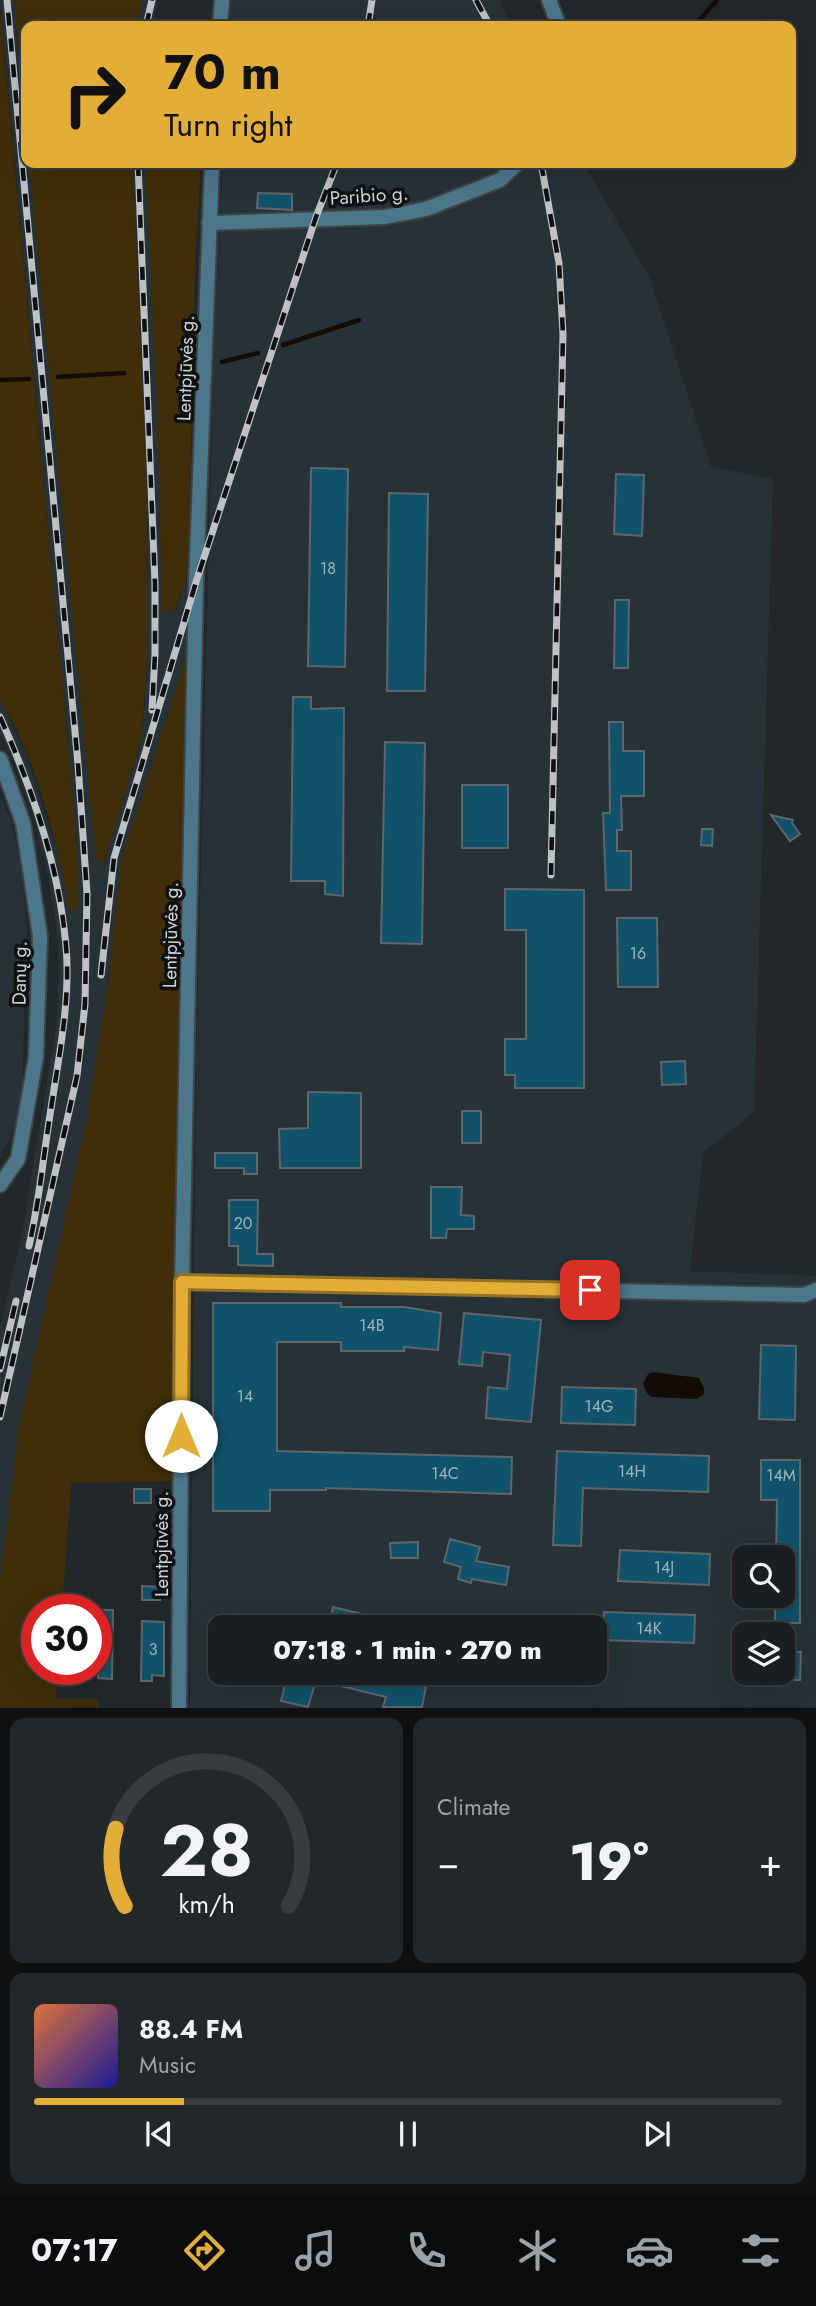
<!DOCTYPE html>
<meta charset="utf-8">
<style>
:root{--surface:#1a1e20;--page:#232729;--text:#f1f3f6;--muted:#9fa2a5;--line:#383c3e;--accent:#e3ae35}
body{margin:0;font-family:Jost,sans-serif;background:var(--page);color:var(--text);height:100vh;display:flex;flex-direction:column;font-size:26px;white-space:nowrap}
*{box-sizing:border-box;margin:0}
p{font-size:23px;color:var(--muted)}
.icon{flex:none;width:38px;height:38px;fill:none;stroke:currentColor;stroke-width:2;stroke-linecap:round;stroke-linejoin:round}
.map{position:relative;height:1708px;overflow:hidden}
.details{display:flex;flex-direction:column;gap:10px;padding:10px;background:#0e1012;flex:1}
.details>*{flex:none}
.banner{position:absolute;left:21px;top:21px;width:775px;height:147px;border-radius:14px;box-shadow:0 7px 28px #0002,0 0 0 2px var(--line);background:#e3ae35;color:#111;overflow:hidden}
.controls{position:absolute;left:732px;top:1545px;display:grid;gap:14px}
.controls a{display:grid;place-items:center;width:63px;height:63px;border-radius:14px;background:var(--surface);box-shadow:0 7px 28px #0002,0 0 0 2px var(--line);font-size:35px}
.speed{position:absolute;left:21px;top:1594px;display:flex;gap:14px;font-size:35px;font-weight:700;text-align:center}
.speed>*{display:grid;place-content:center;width:91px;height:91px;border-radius:50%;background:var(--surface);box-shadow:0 7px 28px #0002,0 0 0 2px var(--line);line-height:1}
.speed .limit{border:10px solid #d22;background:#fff;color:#111}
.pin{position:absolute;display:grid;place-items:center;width:60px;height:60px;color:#fff;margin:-30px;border-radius:14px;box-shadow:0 4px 10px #0006}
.me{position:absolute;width:77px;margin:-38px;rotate:0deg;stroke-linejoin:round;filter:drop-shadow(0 0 5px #0008)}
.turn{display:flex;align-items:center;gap:24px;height:147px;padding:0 28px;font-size:32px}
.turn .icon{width:91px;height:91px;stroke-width:2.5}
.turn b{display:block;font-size:49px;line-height:60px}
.big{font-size:52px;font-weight:800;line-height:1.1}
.details .widget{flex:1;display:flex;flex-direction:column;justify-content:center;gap:10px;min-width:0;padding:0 24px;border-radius:14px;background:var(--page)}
.details .dial{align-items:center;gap:0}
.dial svg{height:182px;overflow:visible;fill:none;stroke:var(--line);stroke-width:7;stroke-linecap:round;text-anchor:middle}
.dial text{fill:var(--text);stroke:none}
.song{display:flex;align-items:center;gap:21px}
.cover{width:84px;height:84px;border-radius:10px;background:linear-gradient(135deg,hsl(20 70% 55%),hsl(240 70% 35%))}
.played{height:7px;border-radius:4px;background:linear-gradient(90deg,var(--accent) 20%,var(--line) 20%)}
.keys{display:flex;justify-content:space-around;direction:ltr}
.heat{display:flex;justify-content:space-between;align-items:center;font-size:38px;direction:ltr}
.details .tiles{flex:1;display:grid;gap:10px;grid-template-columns:1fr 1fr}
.widget:last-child{grid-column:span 2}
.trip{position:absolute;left:208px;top:1615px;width:399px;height:70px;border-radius:14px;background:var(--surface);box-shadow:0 7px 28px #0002,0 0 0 2px var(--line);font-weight:800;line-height:70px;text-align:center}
.tabs{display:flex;height:112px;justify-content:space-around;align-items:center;background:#0a0c0d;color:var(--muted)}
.tabs .icon{width:49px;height:49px}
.tabs .selected{color:var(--accent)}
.tabs b{font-size:32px;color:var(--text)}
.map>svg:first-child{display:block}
.built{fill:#263238;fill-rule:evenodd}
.green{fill:#3f2e07}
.water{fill:#120c02}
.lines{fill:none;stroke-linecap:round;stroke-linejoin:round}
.stream{stroke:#120c02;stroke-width:4.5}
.building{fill:#10526a;stroke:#5f6669;stroke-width:2}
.street-casing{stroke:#3e4446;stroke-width:18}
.street{stroke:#4c7689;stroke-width:14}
.rail-casing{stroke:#bec2c4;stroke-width:7}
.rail{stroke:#0e1011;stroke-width:4.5;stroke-dasharray:13;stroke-linecap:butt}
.route-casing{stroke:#947122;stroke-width:18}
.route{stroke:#e3ae35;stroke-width:12}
.labels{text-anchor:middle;stroke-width:7;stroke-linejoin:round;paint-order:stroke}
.number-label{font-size:16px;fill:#a0b4bb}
.street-label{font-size:19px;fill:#d0d4d6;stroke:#0e1011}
</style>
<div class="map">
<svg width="816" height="1708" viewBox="0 0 816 1708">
<rect width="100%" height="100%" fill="#22282a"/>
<g class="built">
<path d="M0,0H14L26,132V163H29L96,861H105L141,740L145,701L148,655L147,501L133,163H145L157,399L162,610L176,612L186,579L188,651L121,861L109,979L87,1118L19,1427L0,1580V1329L22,1234L57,1021L59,947L48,872L32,814L15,764L0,733V699L26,754L60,861L78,903L76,832L67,733Z"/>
<path d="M142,0H158L153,26H138Z"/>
<path d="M231,0H499L511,26H230Z"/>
<path d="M223,163H583L649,276L711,467L773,479L754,1112L703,1153L690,1271L816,1276V1707L190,1708L196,1068L214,330ZM744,1558H782V1596H744ZM220,1628H595V1673H220ZM744,1634H782V1673H744Z"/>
<path d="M0,795L12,824L22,877L27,928L22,1093L15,1127L0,1158Z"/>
</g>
<g class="green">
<path d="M14,0H142L138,26H26V132Z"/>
<path d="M0,8L76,832L78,903L74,912L69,908C56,837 37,762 0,699Z"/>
<path d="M29,163H133L147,501L148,655L141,740L104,862L96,861Z"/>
<path d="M145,163H201L195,261L189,541L186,579L175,612L162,611L157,399Z"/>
<path d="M188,651L172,1481L71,1483L62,1610H37V1670H58L56,1699H98V1707L0,1708V1580L19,1427L87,1118L109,979L121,861Z"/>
</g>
<path class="water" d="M653,1372L699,1378L704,1388V1394L697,1399L652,1397L647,1393L643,1384L648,1374Z"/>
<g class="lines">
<g class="stream">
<path d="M694,26L717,0"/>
<path d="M283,345L359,320"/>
<path d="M222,362L258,353"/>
<path d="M58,377L124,373"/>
<path d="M0,380L29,379"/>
</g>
</g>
<g class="building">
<path d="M258,193L292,194V210L257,208Z"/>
<path d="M311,468L348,469L345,667L308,666Z"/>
<path d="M616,474L644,475L642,536L614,534Z"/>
<path d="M389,493L428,494L425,691H387Z"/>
<path d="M615,600H629L628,668H614Z"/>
<path d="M293,697H311V709L344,708L343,896L325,894V881H291Z"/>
<path d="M609,722H623V751H644V796H621L622,830H617V851H631V890H606L603,813H610Z"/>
<path d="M385,742L425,743L422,944L381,943Z"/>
<rect x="462" y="785" width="46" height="63"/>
<path d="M771,815L793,820L792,823L800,834L790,841Z"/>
<path d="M702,829H713L712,846L701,845Z"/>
<path d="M505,889L584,890V1088H515V1075H505V1039H526V930H505Z"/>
<path d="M617,918H657L658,987H618Z"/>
<path d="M685,1061L686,1084L662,1085L661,1062Z"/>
<path d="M308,1092L361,1093V1168H280L279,1129L308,1128Z"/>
<rect x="462" y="1111" width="19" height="32"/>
<path d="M215,1153H257V1174H244V1168H215Z"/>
<path d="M431,1187H462L461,1215L474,1216V1229H447L446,1238H431Z"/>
<path d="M229,1200H258L257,1254H273V1266L238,1265V1246H229Z"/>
<path d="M213,1303H341V1307H404L441,1313L438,1350L404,1347V1351H341V1342H277V1451L512,1457L511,1494L326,1488V1490H270V1511H213Z"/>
<path d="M464,1313L541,1320L531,1422L486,1418L488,1387L507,1389L510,1355L483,1352L482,1366L459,1364Z"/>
<path d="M761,1345L796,1346L795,1420L759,1419Z"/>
<path d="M562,1387L636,1389L635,1425L561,1423Z"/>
<path d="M557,1451L709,1456L708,1492L583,1488L581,1546L553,1545Z"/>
<path d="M761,1460H800V1623H775V1596H782V1558H776L777,1500H761Z"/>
<rect x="134" y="1489" width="17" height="14"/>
<path d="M450,1539L480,1547L476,1561L509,1567L506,1585L472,1579L471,1583L458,1579L461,1567L444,1562Z"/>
<path d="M418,1542V1558H391L390,1543Z"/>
<path d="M620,1550L710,1554L709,1585L618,1581Z"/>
<path d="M142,1586L160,1587V1600H142Z"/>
<path d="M333,1607L399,1623V1628H328Z"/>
<path d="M100,1610H113L112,1679L98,1678Z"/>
<path d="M604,1612L695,1615L694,1643L603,1640Z"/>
<path d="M142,1621L164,1622V1676L152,1675V1681H141Z"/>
<path d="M782,1652H801L800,1680H782Z"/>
<path d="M288,1673H417L414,1684L426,1687L422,1707H383L386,1697L316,1680L308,1707L281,1701Z"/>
</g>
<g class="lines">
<g class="street-casing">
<g id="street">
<path d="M549,0L559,26"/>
<path d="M220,26L222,0"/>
<path d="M209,223L385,217L426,209L500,180L518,163"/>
<path d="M0,759L23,823L40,936L36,1057L18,1159L0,1185"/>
<path d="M182,1282L804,1295L816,1290"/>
<path d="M179,1708L182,1282L196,582L212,163"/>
</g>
</g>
<use href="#street" class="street"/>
<g class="rail-casing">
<g id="rail">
<path d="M476,0L490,26"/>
<path d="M146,26L152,0"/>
<path d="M368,26L372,0"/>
<path d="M138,163L155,584V654L152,710"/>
<path d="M541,163L559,263L563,334L551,875"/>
<path d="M0,717C33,790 59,866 66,946C71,1000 58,1061 50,1115C43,1159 39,1203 29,1246"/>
<path d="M101,975L114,858L196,582L316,217L337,163"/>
<path d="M0,1369L16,1301"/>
<path d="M0,1417L77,1076L85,1004L87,893L78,764L7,0"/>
</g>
</g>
<use href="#rail" class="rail"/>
</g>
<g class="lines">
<g class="route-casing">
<path id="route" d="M181,1436L182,1282L590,1290"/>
</g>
<use href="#route" class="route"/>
</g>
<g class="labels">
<g class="number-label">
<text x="328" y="574">18</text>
<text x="638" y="959">16</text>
<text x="243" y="1229">20</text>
<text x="372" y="1331">14B</text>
<text x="245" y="1402">14</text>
<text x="599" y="1412">14G</text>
<text x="632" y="1477">14H</text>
<text x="445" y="1479">14C</text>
<text x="781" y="1481">14M</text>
<text x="664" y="1573">14J</text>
<text x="649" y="1634">14K</text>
<text x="153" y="1655">3</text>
</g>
<g class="street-label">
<text transform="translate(369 195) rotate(-4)" y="7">Paribio g.</text>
<text transform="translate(185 368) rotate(-88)" y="7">Lentpjūvės g.</text>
<text transform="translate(170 935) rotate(-89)" y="7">Lentpjūvės g.</text>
<text transform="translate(19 973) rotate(-89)" y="7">Danų g.</text>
<text transform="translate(161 1544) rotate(-90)" y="7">Lentpjūvės g.</text>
</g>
</g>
</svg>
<div class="controls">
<a><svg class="icon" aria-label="search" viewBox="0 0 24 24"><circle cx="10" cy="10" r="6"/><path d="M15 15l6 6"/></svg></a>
<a><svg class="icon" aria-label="layers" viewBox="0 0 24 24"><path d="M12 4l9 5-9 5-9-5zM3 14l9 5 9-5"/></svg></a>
</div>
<div class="speed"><div class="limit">30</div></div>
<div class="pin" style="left:590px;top:1290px;background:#d93025"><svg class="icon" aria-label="arrive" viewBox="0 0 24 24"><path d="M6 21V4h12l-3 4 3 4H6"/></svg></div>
<svg class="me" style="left:181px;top:1436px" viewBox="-20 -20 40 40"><circle r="19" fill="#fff"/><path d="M0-13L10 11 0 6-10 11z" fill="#e3ae35"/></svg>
<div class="trip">07:18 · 1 min · 270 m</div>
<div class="banner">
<div class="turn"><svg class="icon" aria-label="right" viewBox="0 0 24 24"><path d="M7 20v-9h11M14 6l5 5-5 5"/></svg><div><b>70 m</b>Turn right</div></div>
</div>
</div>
<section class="details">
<div class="tiles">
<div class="widget dial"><svg viewBox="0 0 100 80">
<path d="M14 69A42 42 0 1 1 86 69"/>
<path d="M14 69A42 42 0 0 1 10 35" stroke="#e3ae35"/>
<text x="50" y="56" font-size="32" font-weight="700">28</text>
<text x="50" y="72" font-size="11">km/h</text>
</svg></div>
<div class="widget"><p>Climate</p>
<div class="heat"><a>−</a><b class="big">19°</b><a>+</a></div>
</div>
<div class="widget">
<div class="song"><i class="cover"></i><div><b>88.4 FM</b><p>Music</p></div></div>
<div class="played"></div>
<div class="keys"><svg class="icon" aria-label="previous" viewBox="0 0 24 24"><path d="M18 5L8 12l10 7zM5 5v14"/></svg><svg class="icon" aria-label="pause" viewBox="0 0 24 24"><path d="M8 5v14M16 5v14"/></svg><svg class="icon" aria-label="next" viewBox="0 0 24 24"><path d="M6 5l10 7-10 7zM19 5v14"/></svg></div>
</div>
</div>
</section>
<nav class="tabs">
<b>07:17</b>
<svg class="icon selected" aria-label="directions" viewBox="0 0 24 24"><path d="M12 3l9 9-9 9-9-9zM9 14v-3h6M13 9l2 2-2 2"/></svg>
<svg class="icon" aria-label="music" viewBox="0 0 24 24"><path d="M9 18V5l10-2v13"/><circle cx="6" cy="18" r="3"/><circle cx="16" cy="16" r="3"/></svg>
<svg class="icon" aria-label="phone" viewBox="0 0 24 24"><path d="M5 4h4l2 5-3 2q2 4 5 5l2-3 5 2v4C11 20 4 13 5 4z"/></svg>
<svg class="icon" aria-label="climate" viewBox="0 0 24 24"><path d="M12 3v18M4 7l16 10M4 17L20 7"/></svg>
<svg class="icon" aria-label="car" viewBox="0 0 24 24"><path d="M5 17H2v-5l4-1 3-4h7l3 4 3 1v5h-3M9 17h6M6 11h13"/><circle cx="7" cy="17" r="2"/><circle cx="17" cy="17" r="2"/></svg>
<svg class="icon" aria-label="filters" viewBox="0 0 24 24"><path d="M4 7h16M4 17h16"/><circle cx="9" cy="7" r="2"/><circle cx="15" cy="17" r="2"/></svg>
</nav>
